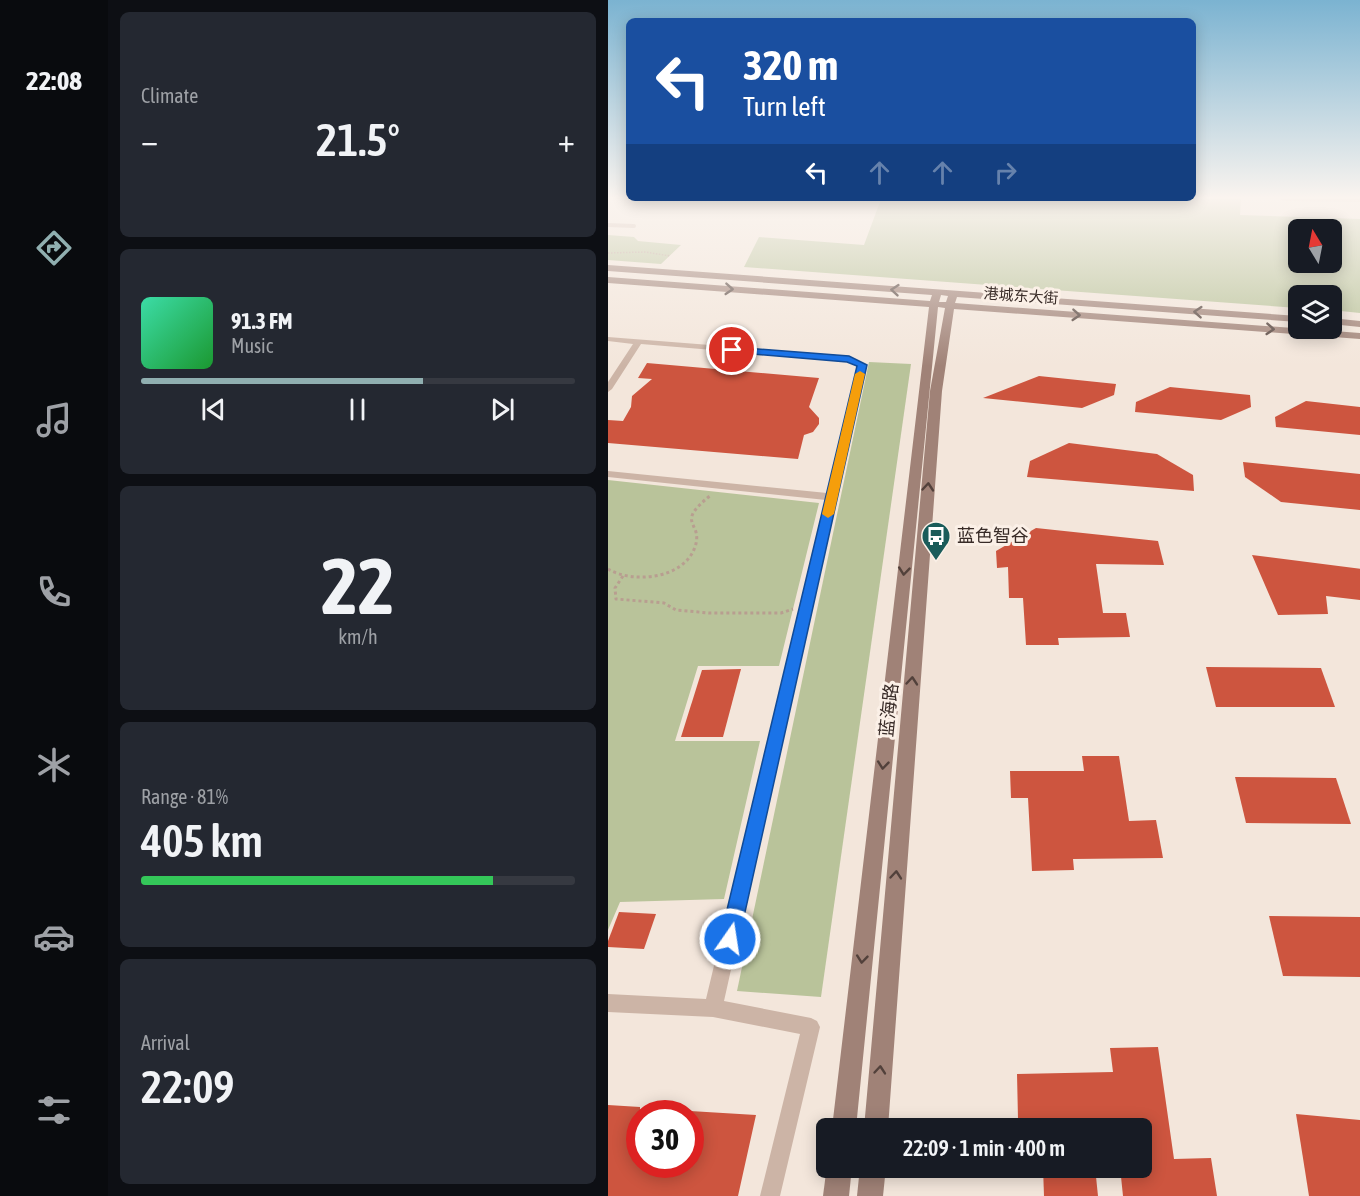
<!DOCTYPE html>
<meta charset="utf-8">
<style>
:root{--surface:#171b24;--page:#242831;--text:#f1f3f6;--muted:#9ea1a6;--line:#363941;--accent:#90afb0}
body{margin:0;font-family:"Asap Condensed","Noto Sans SC",sans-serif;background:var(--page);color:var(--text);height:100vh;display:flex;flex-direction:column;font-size:22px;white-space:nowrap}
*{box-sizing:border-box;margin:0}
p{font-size:20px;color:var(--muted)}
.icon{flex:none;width:33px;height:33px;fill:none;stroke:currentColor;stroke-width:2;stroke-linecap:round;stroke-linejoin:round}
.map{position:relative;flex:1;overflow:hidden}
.drawer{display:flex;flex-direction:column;gap:12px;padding:12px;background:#0d0f14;width:500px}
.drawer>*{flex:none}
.banner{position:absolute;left:18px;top:18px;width:570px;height:183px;border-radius:9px;box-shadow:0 3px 15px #0003;background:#1a4fa0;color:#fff;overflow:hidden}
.needle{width:39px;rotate:350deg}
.controls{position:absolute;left:680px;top:219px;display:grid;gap:12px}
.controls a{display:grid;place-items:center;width:54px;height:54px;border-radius:9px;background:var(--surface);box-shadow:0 3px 15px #0003;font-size:30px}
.speed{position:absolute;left:18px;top:1100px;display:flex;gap:12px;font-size:30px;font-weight:700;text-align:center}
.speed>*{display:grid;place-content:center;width:78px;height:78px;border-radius:50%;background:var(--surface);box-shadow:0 3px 15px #0003;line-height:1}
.speed .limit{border:9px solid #d22;background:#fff;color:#111}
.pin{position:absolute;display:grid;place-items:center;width:51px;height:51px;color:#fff;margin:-26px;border:3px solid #fff;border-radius:50%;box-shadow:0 2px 6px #0007}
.me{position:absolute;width:66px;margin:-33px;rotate:13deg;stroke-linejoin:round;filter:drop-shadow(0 0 4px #0008)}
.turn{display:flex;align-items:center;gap:21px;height:126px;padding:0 18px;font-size:27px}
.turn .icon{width:78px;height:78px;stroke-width:2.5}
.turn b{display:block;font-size:42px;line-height:51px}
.lanes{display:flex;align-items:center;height:57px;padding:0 18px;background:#0003;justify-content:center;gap:30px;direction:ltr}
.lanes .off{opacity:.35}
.big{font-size:45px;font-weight:600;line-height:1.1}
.drawer .tile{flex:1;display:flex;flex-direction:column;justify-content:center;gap:9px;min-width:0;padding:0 21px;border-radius:9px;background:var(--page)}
.drawer .dial{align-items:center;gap:0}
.dial b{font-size:78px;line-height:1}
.song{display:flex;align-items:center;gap:18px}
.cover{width:72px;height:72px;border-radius:9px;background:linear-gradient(135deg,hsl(160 70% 55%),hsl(130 70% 35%))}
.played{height:6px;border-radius:3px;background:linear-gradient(90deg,var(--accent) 65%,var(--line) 65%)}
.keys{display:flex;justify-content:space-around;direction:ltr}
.heat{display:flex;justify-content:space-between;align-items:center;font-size:33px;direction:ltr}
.charge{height:9px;border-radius:4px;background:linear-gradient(90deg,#34c759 81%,var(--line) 0)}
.trip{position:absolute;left:208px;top:1118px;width:336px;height:60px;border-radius:9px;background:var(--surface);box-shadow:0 3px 15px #0003;font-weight:600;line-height:60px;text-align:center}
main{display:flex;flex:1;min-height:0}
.tabs{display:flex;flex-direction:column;width:108px;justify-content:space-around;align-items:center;background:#090b0e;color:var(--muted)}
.tabs .icon{width:42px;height:42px}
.tabs .active{color:var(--accent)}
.tabs b{font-size:27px;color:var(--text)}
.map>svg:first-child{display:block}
.green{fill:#b9c39a;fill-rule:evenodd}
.building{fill:#cd553f}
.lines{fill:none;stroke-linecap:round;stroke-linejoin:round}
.path-far1{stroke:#b89e90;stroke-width:1.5;stroke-dasharray:1.5 1.5;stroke-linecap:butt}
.path{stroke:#b89e90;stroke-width:3;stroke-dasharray:3 3;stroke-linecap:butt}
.lane{stroke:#ccb4a6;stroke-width:4}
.street{fill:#ccb4a6;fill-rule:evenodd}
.secondary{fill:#a08277;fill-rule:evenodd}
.oneway{stroke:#52413b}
.route{fill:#1a73e8;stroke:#114b97;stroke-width:1.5}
.slow{fill:#f59e0b}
.labels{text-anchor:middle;stroke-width:6;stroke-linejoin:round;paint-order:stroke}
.far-street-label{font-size:15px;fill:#382b27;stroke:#fbf0e7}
.poi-label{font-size:18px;fill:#382b27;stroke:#fbf0e7;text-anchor:start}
.street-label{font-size:18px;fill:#382b27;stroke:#fbf0e7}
</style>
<main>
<nav class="tabs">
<b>22:08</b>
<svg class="icon active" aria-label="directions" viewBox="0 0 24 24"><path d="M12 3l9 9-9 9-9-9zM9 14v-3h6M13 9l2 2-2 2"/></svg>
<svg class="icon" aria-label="music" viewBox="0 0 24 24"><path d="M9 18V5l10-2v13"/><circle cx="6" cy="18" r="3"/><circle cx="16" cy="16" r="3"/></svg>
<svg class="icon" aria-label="phone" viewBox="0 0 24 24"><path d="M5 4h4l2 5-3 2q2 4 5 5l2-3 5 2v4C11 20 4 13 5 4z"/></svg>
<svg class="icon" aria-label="climate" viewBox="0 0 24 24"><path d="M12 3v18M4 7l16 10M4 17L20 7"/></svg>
<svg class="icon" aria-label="car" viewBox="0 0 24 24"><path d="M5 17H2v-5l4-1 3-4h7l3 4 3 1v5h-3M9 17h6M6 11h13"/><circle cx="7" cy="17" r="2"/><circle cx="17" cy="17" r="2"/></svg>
<svg class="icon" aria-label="filters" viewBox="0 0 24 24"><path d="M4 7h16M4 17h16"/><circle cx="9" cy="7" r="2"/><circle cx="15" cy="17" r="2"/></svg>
</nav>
<section class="drawer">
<div class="tile"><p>Climate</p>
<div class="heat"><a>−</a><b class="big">21.5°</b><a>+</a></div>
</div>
<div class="tile">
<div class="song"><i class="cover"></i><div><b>91.3 FM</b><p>Music</p></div></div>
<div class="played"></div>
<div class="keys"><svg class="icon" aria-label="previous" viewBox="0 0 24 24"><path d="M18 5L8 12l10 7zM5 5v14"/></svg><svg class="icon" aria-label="pause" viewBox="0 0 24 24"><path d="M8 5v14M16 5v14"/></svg><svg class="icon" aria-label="next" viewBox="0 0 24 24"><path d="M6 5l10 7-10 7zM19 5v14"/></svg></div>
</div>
<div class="tile dial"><b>22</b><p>km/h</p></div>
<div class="tile"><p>Range · 81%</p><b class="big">405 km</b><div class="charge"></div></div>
<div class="tile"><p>Arrival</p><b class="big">22:09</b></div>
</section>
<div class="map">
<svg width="753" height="1196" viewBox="0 0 753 1196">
<rect width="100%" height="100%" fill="#f3e6db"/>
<g class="green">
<path d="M273,199H633L632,215L752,219V313L723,310V296H690V308L136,267L151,237L256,245ZM690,230H723V262H690Z"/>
<path d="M0,235L26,237L30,241L73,245L53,264L0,260Z"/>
<path d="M261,362L303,364L213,997L129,991Z"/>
<path d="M0,480L211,503L171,666H90L67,741H152L116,899L12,902L0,930Z"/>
</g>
<g class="building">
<path d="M39,363L211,378L201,407L211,418V424L205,432L196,435L190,459L0,443V420L15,421L23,407L24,396L44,379L30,378Z"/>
<path d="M431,376L508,384L506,395L474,408L375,398Z"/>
<path d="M562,387L642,395L643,407L613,420L527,412L528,402Z"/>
<path d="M698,401L753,407V435L668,427L667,417Z"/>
<path d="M461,443L549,454L585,475L586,491L419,477L422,461Z"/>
<path d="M635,462L753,474V510L673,502L637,477Z"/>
<path d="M428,528L550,541L556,565L488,564L495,613H518L522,637L450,638L451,645H418L415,598H401L400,567L389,568L388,551Z"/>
<path d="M644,555L753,569V600L718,596L720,614L670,615Z"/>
<path d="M598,667L713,668L727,707H608Z"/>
<path d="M133,669L115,737H73L94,670Z"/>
<path d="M474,756H511L521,821L548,820L555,858L465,859L466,870L424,871L420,798H403L402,771H476Z"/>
<path d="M627,777L728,778L743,824L638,823Z"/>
<path d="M11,912L48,914L36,949L0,947V941Z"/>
<path d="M661,916L753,917V977L675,976Z"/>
<path d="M550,1047L566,1159L603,1158L609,1196H515L512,1167H534V1128H433V1119H410L409,1074L505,1072L502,1048Z"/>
<path d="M0,1105L32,1107V1164H82V1111L148,1115L130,1196H0Z"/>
<path d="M688,1114L753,1120V1196H701Z"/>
<path d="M435,1167H487L490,1196H436Z"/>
</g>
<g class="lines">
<path class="path-far1" d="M0,253L38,252L62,256"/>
<g class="path">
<path d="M0,569C25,584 76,579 87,547C96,521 65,525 103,495"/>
<path d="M15,576L7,588L8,599L56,603L68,610L101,613H173L185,609"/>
</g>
<path class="lane" d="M0,225L26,226"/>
<g class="street">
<path d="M672,199H753V202L675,201Z"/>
<path d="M0,337L241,356L258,365L116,1001L203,1018L209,1021L212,1027L172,1196H152L192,1034L105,1017L0,1012V994L98,999L218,500L0,477V471L219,493L249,366L239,361L33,344L4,389L0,392V382L25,344L0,341Z"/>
</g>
<g class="secondary">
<path d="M0,265L690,316V322L349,297L347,303L753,333V339L346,309L334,391L280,1128H256L322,391L337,308L330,307L248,1128H224L321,307L0,283V277L322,301L324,295L0,271ZM333,295L340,296L338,302H331Z"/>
<path d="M723,318L753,321V327L723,324Z"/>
<path d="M219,1165L244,1167L241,1196H215Z"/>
<path d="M252,1167H278L275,1196H249Z"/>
</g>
</g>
<defs><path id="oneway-chevron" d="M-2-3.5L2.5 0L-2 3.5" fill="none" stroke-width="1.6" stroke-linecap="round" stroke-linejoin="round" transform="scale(1.5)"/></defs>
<g class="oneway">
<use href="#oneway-chevron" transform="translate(121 289) rotate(4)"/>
<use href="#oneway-chevron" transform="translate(287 290) rotate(-175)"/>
<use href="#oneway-chevron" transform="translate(590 312) rotate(-176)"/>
<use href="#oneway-chevron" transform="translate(468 315) rotate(4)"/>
<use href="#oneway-chevron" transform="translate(662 329) rotate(4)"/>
<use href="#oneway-chevron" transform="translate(320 487) rotate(-85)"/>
<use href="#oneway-chevron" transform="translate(296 571) rotate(96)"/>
<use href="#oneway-chevron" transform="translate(304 681) rotate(-85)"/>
<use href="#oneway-chevron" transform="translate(275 765) rotate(96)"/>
<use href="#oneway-chevron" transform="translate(288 875) rotate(-85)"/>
<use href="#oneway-chevron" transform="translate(254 959) rotate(96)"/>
<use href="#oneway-chevron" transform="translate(272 1070) rotate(-85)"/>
</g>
<linearGradient id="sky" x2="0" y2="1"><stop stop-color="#7bb3d1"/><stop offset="0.54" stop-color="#faf4ef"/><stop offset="1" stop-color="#faf4ef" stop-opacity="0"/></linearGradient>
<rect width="753" height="366" fill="url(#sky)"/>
<path class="route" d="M124,347L241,356L259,365L131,939L128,945L122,948L115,945L112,939L249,366L239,362L121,352V348Z"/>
<path class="slow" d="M252,371L257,374L226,514L220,518L214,514L247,374Z"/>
<defs>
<g id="bus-pin" transform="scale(1.5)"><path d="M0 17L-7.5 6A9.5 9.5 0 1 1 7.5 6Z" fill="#1a5c5a" stroke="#fbf0e7"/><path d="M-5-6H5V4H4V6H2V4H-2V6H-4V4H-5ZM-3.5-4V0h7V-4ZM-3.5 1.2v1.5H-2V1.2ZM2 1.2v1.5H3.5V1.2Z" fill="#fff"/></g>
</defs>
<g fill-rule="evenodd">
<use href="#bus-pin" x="328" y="536"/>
</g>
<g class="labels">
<g class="far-street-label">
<text transform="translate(413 296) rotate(4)" y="5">港城东大街</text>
</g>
<g class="poi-label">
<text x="349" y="542">蓝色智谷</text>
</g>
<g class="street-label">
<text transform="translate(281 710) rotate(-84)" y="6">蓝海路</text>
</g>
</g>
</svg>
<div class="controls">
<a><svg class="needle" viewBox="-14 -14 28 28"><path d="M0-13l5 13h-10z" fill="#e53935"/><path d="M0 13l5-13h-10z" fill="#9ea1a6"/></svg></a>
<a><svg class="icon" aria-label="layers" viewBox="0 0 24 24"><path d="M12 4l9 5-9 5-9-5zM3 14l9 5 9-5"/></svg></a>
</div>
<div class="speed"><div class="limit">30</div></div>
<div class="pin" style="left:124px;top:350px;background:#d93025"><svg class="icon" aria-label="arrive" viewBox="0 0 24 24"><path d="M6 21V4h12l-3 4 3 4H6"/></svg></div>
<svg class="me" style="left:122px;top:939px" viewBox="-20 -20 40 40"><circle r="17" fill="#1a73e8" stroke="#fff" stroke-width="3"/><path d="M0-11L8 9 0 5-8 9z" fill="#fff"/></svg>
<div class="trip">22:09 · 1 min · 400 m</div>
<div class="banner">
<div class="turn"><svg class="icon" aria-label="left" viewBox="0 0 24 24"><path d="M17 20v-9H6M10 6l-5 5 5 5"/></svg><div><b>320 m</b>Turn left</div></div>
<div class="lanes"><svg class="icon" aria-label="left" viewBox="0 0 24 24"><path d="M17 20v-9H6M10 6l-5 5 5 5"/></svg><svg class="icon off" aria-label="ahead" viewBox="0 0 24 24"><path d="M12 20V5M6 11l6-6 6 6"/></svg><svg class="icon off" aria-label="ahead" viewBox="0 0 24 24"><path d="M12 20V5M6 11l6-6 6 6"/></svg><svg class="icon off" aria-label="right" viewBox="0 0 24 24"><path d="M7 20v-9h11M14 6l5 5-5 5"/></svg></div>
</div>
</div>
</main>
